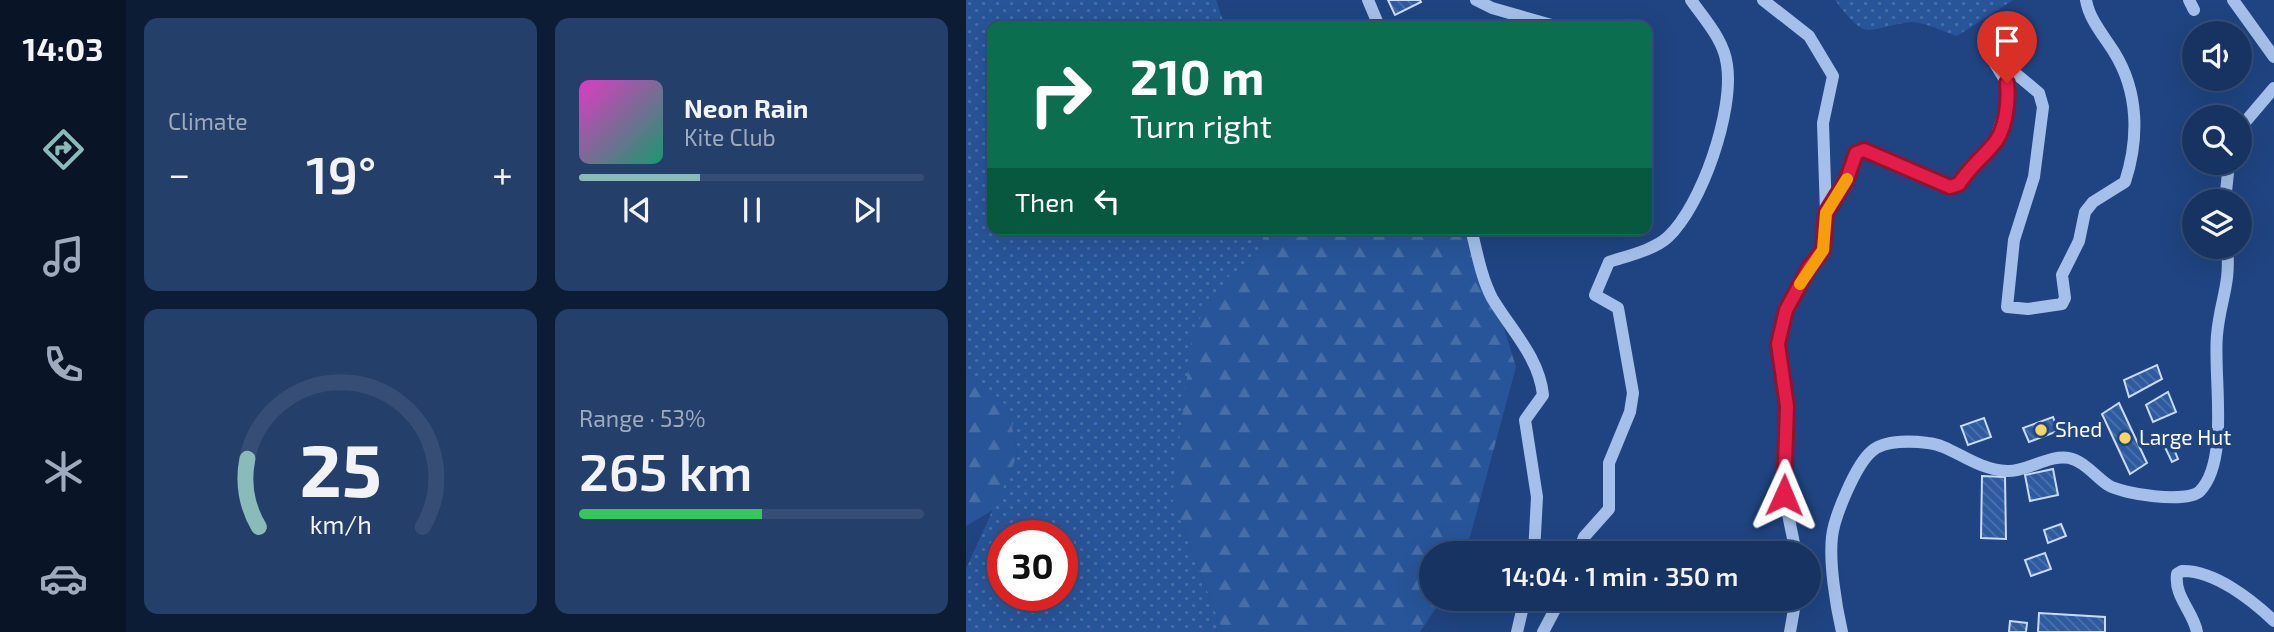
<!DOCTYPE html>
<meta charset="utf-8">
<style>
:root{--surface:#173361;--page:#243f6a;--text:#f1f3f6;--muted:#9eaabd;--line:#364e76;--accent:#8bbbb9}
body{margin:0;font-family:"Exo 2",sans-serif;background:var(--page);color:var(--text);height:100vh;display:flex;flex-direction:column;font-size:26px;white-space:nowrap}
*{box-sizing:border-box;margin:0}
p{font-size:23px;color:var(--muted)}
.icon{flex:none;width:38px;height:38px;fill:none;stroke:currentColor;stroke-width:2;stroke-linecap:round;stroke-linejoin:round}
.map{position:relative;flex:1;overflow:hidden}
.panel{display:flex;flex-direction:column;gap:18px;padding:18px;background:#0d1c35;width:840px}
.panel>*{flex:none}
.guide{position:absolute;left:21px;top:21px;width:665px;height:214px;border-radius:14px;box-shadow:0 7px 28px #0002,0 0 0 2px var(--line);background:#0b6e4f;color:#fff;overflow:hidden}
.buttons{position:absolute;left:1216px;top:21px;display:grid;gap:14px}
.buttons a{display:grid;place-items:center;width:70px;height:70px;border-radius:50%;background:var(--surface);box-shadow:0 7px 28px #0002,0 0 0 2px var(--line);font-size:35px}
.speed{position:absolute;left:21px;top:520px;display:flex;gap:14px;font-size:35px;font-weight:700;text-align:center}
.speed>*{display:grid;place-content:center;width:91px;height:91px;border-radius:50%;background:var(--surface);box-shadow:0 7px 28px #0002,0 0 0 2px var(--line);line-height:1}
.speed .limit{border:10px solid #d22;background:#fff;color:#111}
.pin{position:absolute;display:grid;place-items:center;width:60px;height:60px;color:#fff;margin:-72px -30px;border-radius:50% 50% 50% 0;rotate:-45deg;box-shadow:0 0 7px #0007}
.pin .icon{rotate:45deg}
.me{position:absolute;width:77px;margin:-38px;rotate:1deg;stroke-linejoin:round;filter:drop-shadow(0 0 5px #0008)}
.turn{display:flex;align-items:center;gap:24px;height:147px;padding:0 28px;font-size:32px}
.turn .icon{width:91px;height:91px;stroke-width:2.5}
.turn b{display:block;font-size:49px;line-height:60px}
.then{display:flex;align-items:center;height:66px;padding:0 28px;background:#0003;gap:14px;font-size:26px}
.big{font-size:52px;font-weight:600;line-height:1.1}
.panel .tile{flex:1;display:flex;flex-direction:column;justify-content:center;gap:10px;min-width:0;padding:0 24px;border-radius:14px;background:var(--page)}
.panel .dial{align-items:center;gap:0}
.dial svg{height:182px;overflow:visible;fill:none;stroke:var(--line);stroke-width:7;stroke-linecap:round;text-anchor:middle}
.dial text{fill:var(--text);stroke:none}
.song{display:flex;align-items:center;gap:21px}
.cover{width:84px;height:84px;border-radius:10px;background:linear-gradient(135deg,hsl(310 70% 55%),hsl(160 70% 35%))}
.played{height:7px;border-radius:4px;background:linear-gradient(90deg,var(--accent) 35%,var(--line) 35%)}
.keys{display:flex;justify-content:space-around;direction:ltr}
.heat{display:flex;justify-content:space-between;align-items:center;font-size:38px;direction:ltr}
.charge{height:10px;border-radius:5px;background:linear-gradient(90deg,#34c759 53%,var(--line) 0)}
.panel .tiles{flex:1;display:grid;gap:18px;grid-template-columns:repeat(2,1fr)}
.trip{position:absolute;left:453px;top:541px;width:402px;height:70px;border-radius:35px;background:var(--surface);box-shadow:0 7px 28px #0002,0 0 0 2px var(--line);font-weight:600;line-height:70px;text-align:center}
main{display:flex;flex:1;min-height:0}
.dock{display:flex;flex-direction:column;width:126px;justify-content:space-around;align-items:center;background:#091427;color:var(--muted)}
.dock .icon{width:49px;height:49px}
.dock .selected{color:var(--accent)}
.dock b{font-size:32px;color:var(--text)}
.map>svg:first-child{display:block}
.grass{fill:url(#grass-dots);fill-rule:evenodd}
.forest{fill:url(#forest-firs)}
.building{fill:url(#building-back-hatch);stroke:#c8daf7;stroke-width:2}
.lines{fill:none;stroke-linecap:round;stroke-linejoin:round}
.minor{stroke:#a4bfe9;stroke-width:12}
.route-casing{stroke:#92132f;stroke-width:18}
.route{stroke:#e11d48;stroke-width:12}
.slow{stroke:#f59e0b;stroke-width:12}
.poi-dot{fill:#f7d563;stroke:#1f4481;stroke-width:2.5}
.labels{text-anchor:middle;stroke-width:7;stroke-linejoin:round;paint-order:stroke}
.poi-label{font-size:21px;fill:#fff;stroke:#1f4481;text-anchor:start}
</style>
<main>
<nav class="dock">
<b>14:03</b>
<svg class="icon selected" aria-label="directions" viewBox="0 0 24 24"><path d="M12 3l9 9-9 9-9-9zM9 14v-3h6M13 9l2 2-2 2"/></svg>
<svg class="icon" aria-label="music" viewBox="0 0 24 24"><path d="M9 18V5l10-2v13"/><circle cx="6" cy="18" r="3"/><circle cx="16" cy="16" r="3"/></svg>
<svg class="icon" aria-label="phone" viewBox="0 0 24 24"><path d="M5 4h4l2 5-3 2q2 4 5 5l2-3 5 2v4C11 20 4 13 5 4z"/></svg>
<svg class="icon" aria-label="climate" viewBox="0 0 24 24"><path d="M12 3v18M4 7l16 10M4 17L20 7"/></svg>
<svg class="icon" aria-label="car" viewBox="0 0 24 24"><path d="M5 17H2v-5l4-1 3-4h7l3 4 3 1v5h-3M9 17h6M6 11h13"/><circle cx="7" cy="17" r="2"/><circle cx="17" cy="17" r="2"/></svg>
</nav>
<section class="panel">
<div class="tiles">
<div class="tile"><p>Climate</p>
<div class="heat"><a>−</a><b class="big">19°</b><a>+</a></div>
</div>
<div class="tile">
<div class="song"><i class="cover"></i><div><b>Neon Rain</b><p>Kite Club</p></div></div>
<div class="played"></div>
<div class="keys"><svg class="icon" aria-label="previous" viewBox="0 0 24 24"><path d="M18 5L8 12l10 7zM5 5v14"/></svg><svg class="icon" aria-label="pause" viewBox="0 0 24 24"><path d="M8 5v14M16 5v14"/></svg><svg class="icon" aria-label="next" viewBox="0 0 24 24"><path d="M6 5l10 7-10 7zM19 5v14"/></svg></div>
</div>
<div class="tile dial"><svg viewBox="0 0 100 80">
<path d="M14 69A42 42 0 1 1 86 69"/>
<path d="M14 69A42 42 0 0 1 9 39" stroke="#8bbbb9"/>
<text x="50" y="56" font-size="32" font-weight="700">25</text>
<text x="50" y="72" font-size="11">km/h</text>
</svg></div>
<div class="tile"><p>Range · 53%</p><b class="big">265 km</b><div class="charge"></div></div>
</div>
</section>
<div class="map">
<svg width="1308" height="632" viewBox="0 0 1308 632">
<defs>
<pattern id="grass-dots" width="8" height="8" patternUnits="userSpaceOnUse" patternTransform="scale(1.75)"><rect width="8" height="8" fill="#285599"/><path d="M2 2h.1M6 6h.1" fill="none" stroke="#486ea8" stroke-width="1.8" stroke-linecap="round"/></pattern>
<pattern id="forest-firs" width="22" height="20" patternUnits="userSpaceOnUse" patternTransform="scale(1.75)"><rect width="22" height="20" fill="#285599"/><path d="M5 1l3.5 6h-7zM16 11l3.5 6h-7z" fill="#486ea8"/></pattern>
<pattern id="building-back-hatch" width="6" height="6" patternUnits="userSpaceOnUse" patternTransform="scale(1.75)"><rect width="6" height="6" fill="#2e5a9f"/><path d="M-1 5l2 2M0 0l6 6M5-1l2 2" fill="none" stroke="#4d73ad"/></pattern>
</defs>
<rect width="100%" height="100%" fill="#1f4481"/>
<g class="grass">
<path d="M0,0H250L259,26H26V229H299L292,257L261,278L206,498L257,632H0V569L51,456L43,408L0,370ZM37,536H96V595H37Z"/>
<path d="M869,0H1047L991,36C978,32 957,21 944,22C899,28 902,44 869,0Z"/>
</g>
<g class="forest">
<path d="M299,229H502L520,271L550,367L505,533L496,553H466V598L476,599L454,632H257L206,498L227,329L261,278L292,257Z"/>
<path d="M0,370L43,408L51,456L27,510L0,526Z"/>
</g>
<g class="building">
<path d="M422,0H454L455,2L429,15Z"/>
<path d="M1191,365L1196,379L1163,397L1158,380Z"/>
<path d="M1202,392L1210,412L1187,422L1180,405Z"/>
<path d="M1153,403L1181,463L1164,474L1136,414Z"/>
<path d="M1087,417L1092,431L1063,442L1057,428Z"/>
<path d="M1018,418L1025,437L1002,445L995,426Z"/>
<path d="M1204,439L1212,459L1206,462L1196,441Z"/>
<path d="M1087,469L1092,495L1064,501L1059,475Z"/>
<path d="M1016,476L1039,477L1040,539L1015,538Z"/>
<path d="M1095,524L1100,536L1082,543L1078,530Z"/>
<path d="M1079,553L1085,569L1065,576L1059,560Z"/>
<path d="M1073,613L1139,617V632H1072Z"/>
<path d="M1044,621L1061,623L1060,632H1043Z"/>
</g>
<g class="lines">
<g class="minor">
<path d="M402,0L413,26"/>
<path d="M510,0L526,8L589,26"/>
<path d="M797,0L843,36L867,76L857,123L860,213L857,250L843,268L820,310L812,344L821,406L818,495L830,553"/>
<path d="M1223,0L1228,10"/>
<path d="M1267,0L1308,57"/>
<path d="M1274,128L1308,88"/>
<path d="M1259,201L1263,163"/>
<path d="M860,213L881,179L890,153L898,150L984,187L993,184L1004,166L1028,144L1043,98L1041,83L1025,57L1023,45L1031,48L1049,73L1073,93L1077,107L1068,177L1048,240L1041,307L1062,309L1096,304L1099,298L1096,275L1113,241L1119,212L1127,202L1159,182C1173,139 1173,92 1148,52C1138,36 1123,19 1120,0"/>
<path d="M505,229C511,252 515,277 526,298C545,330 573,357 577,395L559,420L571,497L568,553"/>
<path d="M612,553L618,537L643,509V463L664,412L667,393L652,308L629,295L643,262C661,256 688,250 702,237C736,205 768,111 761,65C758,40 739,20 725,0"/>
<path d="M551,632L559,598"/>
<path d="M577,632L595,598"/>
<path d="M824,632L830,598"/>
<path d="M876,632C870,606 863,563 866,537C868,517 890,464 906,451C919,440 946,441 962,443C986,445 1007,469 1041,471C1060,472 1084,454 1103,458C1118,461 1129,476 1142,485C1156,494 1221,504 1234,491C1264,460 1247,375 1251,335C1254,300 1265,285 1261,247"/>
<path d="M1231,632C1227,611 1208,597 1211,574L1216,571C1248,570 1286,600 1308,621"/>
</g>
</g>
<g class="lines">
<g class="route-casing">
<path id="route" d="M818,495L821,406L812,344L820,310L843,268L857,250L860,213L881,179L890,153L898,150L984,187L993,184C1003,168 1014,160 1026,146C1040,132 1043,101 1041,83"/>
</g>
<use href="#route" class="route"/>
<path class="slow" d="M834,284L857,250L860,213L881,179"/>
</g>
<g class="poi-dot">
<circle cx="1075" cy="430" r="7"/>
<circle cx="1159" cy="438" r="7"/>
</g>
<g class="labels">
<g class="poi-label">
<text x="1089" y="437">Shed</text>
<text x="1173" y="445">Large Hut</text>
</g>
</g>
</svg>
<div class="buttons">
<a><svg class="icon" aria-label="sound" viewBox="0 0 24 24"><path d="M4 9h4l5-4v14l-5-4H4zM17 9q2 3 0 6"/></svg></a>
<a><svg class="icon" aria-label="search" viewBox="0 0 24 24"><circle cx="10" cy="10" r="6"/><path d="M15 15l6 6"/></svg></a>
<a><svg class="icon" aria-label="layers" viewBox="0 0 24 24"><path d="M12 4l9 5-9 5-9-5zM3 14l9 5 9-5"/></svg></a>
</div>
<div class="speed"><div class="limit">30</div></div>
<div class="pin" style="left:1041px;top:83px;background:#d93025"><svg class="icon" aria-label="arrive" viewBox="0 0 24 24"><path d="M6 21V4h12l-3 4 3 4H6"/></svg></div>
<svg class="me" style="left:818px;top:495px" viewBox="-20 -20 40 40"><path d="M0-17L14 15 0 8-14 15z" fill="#e11d48" stroke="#fff" stroke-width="4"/></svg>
<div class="trip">14:04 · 1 min · 350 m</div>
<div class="guide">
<div class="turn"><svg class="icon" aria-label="right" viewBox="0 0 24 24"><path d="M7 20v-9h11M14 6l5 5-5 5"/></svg><div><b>210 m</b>Turn right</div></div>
<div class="then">Then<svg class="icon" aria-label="left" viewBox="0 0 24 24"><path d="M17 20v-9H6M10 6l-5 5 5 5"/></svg></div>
</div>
</div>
</main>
